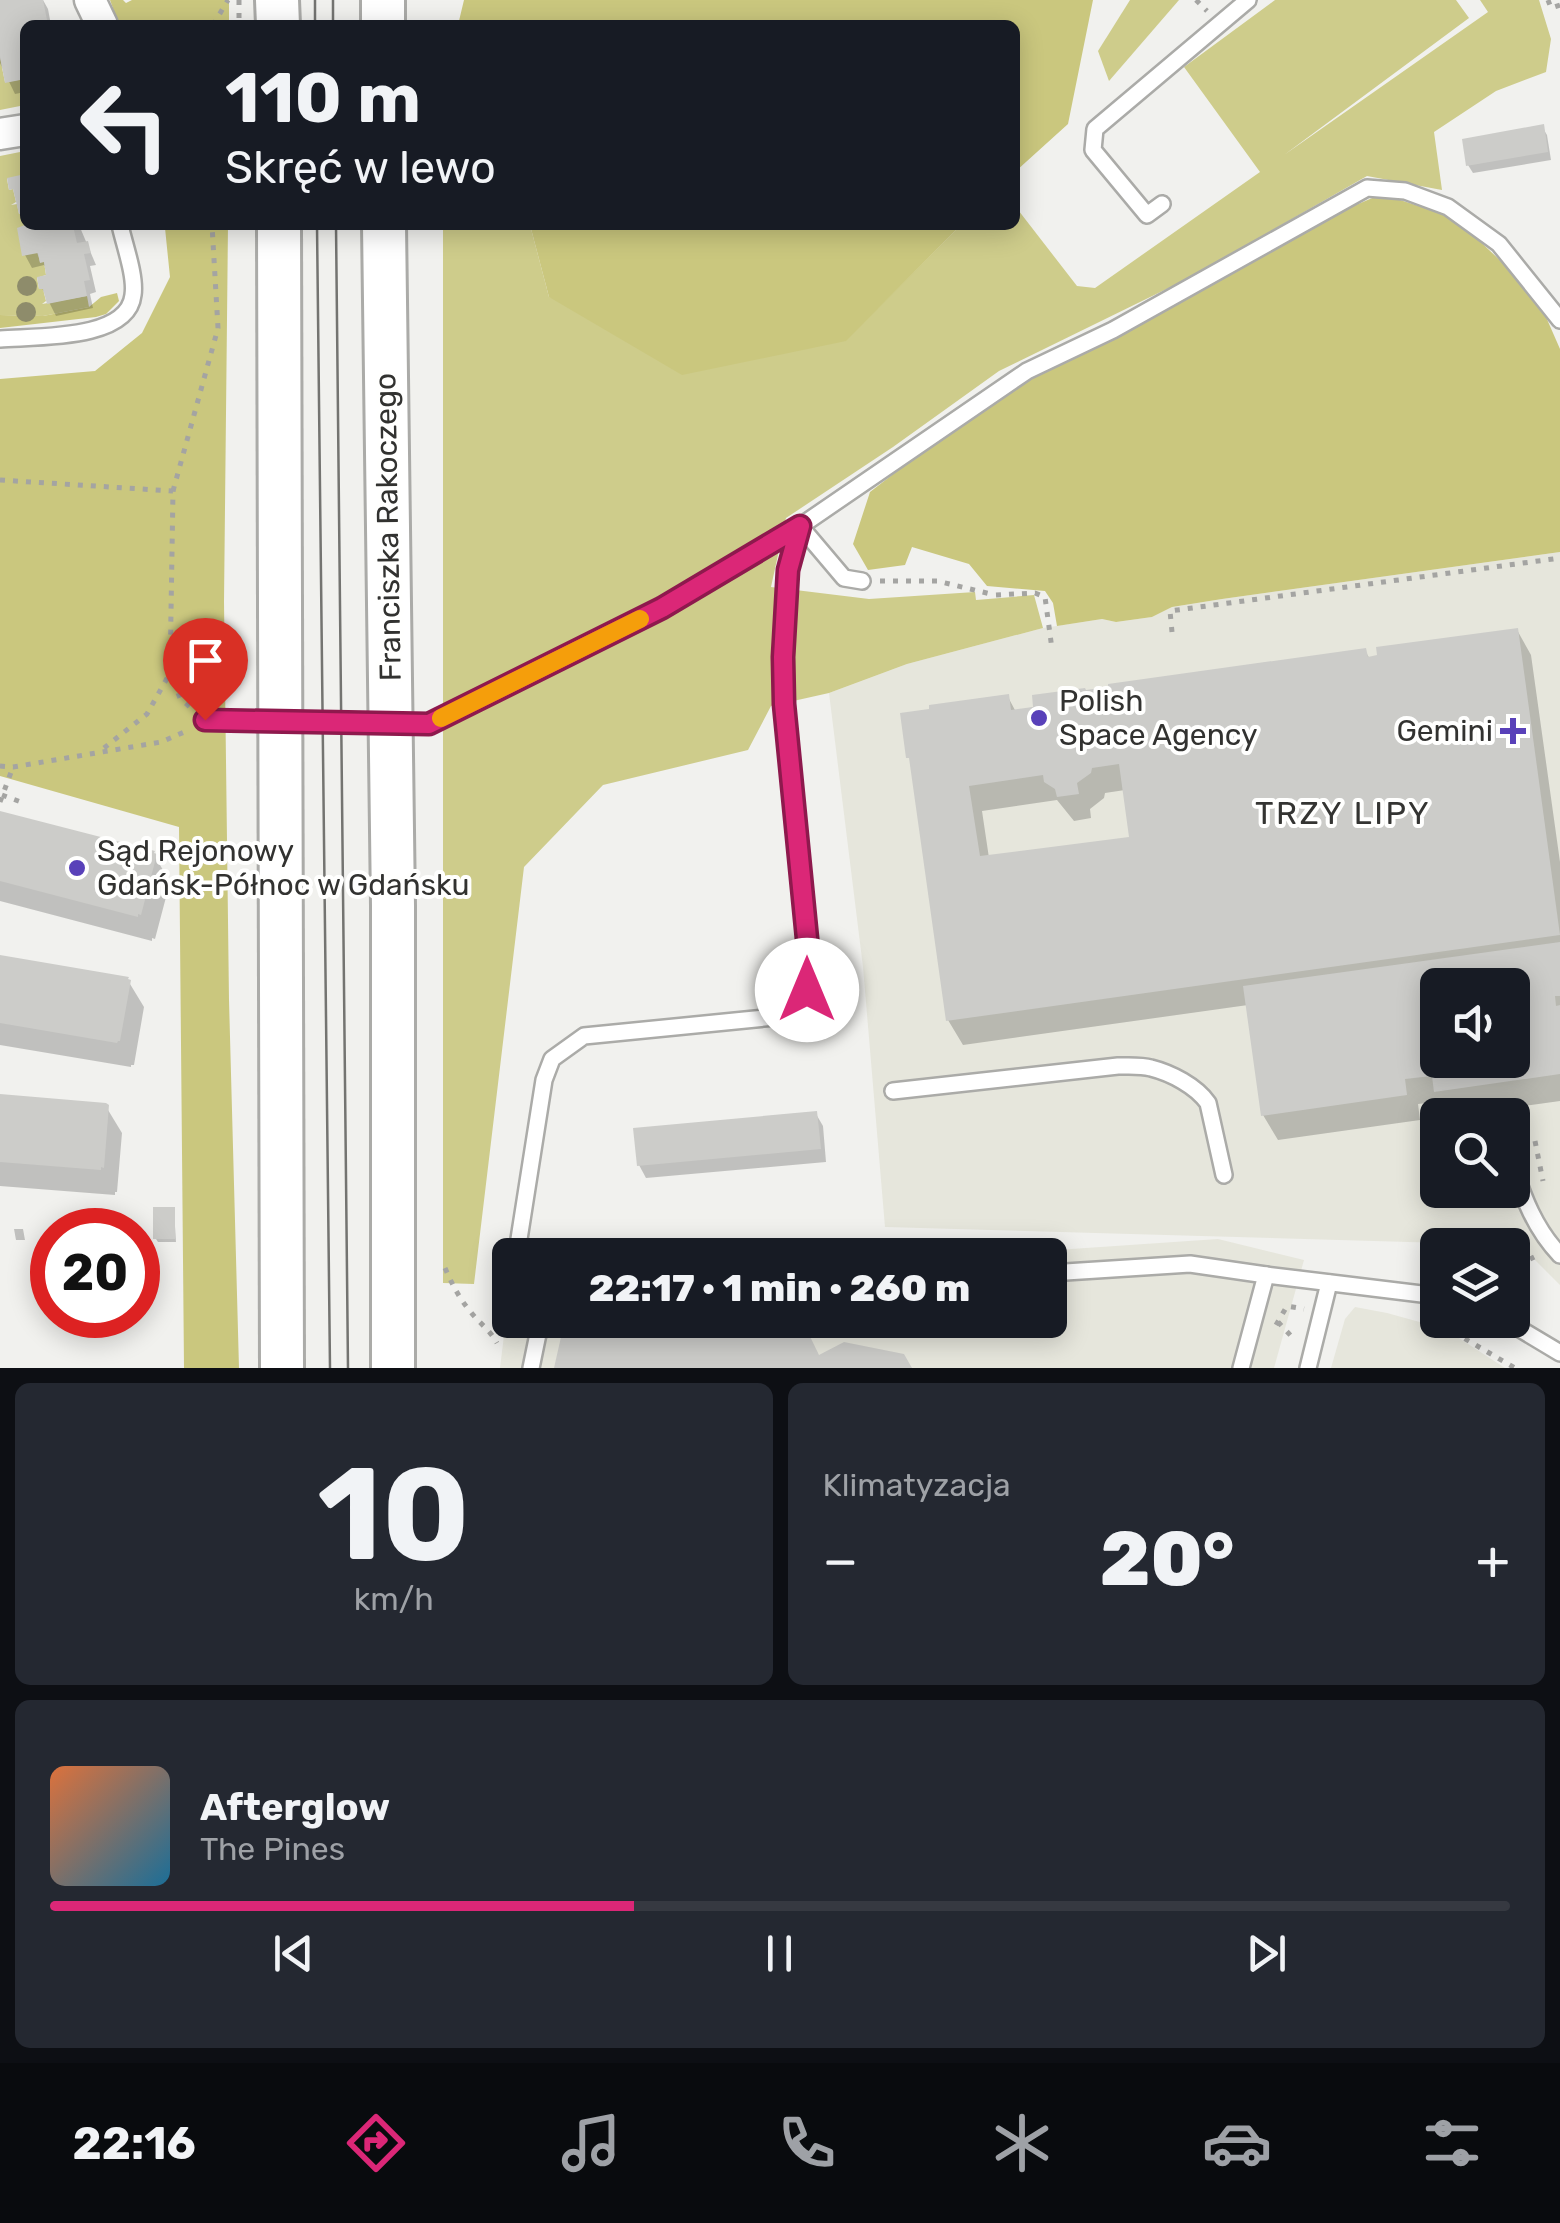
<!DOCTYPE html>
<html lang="pl">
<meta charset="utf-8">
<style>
:root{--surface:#171b24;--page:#242831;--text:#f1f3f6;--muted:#9ea1a6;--line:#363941;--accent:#db2777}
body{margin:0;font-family:Rubik,sans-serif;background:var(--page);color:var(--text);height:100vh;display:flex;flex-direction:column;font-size:38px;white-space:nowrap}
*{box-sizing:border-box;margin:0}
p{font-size:32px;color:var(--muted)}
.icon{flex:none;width:55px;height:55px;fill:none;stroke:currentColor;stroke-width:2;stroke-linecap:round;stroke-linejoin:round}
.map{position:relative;height:1368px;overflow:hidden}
.side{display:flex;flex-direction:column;gap:15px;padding:15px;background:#0d0f14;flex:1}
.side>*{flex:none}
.hud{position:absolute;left:20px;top:20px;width:1000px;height:210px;border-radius:15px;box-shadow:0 5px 25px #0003;background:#171b24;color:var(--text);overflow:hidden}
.tools{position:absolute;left:1420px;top:968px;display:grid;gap:20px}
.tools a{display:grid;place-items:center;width:110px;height:110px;border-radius:15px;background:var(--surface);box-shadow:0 5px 25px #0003;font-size:50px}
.speed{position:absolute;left:30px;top:1208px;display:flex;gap:20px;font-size:50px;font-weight:700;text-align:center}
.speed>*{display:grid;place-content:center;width:130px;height:130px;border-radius:50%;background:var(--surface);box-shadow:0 5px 25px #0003;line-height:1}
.speed .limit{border:15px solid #d22;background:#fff;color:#111}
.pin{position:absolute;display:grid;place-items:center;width:85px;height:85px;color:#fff;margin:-102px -42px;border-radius:50% 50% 50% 0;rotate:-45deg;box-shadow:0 0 10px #0007}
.pin .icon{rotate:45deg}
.me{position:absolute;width:110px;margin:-55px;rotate:0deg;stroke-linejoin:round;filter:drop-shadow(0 0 8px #0008)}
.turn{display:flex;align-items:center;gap:35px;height:210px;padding:0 40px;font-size:45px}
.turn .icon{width:130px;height:130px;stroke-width:2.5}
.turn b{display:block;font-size:70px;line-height:85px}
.big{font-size:75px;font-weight:800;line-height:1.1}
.side .widget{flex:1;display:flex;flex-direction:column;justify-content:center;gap:15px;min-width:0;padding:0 35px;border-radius:15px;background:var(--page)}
.side .dial{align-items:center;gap:0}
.dial b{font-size:130px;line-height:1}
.song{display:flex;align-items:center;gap:30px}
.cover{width:120px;height:120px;border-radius:15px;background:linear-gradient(135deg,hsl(20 70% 55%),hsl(200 70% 35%))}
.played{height:10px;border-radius:5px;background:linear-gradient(90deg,var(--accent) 40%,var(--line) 40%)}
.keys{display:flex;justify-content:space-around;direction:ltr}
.heat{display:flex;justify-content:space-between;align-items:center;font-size:55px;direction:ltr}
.side .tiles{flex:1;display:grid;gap:15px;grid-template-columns:1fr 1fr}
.widget:last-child{grid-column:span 2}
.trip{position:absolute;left:492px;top:1238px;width:575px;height:100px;border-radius:15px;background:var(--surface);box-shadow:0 5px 25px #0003;font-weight:800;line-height:100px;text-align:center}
.tab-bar{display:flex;height:160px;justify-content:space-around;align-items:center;background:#090b0e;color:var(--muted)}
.tab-bar .icon{width:70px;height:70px}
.tab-bar .current{color:var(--accent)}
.tab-bar b{font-size:45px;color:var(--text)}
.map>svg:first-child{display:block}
.built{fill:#e6e6dc;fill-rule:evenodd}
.green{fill:#cecc8b}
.forest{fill:#cac77e}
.shadow{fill:#0003;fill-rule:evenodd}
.building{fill:#ccccc9;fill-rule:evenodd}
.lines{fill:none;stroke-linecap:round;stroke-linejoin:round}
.lane-casing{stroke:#ababa8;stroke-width:20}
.street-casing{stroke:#ababa8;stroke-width:35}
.secondary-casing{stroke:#ababa8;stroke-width:48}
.path{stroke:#a4a4a2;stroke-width:5;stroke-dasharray:5 8;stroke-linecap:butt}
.lane{stroke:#fff;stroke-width:15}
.street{stroke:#fff;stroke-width:30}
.secondary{stroke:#fff;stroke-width:42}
.tram{stroke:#747471;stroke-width:2.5}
.secondary-bridge-casing{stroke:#ababa8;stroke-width:48;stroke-linecap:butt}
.secondary-bridge{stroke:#fff;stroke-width:42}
.tree{fill:#8e8c6b}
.route-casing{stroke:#8e194d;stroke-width:25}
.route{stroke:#db2777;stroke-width:18}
.slow{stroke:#f59e0b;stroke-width:18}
.poi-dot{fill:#5941b9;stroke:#fffffe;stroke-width:4}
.labels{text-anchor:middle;stroke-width:8;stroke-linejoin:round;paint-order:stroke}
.street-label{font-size:30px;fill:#323230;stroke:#fffffe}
.poi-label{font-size:30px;fill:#323230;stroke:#fffffe;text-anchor:start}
.neighbourhood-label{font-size:32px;letter-spacing:2.5px;fill:#343432;stroke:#fffffe}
</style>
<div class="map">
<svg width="1560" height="1368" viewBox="0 0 1560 1368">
<rect width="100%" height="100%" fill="#f1f1ee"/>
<g class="built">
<path d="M1560,552V1285L1528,1253L1513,1250L1512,1245L885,1227L863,967L829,693L907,664L1043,628L1102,619L1116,622L1152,617L1172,607L1222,599ZM1438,985H1512V1060H1438ZM1438,1115H1512V1190H1438Z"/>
<path d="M1218,1239L1304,1260L1274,1368H500L506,1319L510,1316V1320H1050V1255H985Z"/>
<path d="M1355,1307L1387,1313L1445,1329L1505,1368H1331L1345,1319Z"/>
</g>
<g class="green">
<path d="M1130,0H1179L1109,81L1098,51Z"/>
<path d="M1275,0H1456L1469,18L1284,155L1488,12L1480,0H1539L1551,39L1546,72L1496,91L1434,132L1442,190L1367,176L1189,278L999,371L893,447L786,518L771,587L869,599L975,592L976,600L1034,595L1043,628L907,664L829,693L771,706L748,750L603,785L524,867L474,1284L443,1283V225H530L549,297L845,341L961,225H1015V206L1077,286L1095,288L1260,172L1184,67Z"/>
<path d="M0,58L5,82L25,79V105L0,110Z"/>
<path d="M25,151V175L7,179L9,190L13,189L16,202L11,205L17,204L19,214H22C26,231 36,245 40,262H44L46,275L37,278L39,289H43L46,301L42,304L87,296L89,307L43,316L0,315V156Z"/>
</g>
<g class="forest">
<path d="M110,0H123L126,3L132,0H229V25H119Z"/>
<path d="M464,0H1093L1068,124L1015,172V25H458Z"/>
<path d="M1377,196L1397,199L1440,213L1470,232L1506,266L1546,317L1560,349V552L1222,599L1172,607L1152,617L1116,622L1102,619L1057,626L1053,603L1045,591L987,586L969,564L912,547L905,565L868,570L853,544L870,492L958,424L1039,370L1183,301L1337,213Z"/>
<path d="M157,225H228L224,602L229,1000L239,1368H184L179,827L0,776V379L95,371L142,333L170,277L165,228Z"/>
<path d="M530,225H961L846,341L682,375L549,297Z"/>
<path d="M117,293L119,301L106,314L96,317L0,328V315L43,316L89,307L101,297Z"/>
</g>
<g class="shadow">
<path d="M0,0H43L48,9L51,25H25V92L15,94L0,63Z"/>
<path d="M1542,127L1547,135L1551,160L1473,173L1468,165Z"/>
<path d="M27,225H79L96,265L90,266L96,292L90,294L93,308L56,316L42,288L49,277L48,272L44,265L32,268L25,255Z"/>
<path d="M1517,630L1531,655L1560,862V1101L1458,1115H1451L1443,1101L1418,1104L1420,1120L1278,1140L1263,1115L1248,1005L963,1045L948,1020L913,765L1008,697L1016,712L1085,692L1365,651L1370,659ZM1125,790L1132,839L989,858L982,811L1057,800L1074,821L1091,818L1090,809L1104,798L1105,793ZM1438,985H1512V1060H1438Z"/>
<path d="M0,812L153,853L170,882L155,939L152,938V941L0,901Z"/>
<path d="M0,957L127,979L144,1007L134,1065H131V1067L0,1045Z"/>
<path d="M0,1097L105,1105L122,1133L117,1192H115V1195L0,1186Z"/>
<path d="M816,1114L823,1126L826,1162L646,1178L639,1165Z"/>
<path d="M174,1210L176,1242H158L156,1239Z"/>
<path d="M14,1229H23L25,1240H16Z"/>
</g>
<g class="building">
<path d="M0,0H43L48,25H25V79L5,83L0,56Z"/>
<path d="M1544,124L1548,152L1466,166L1462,139Z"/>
<path d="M25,174V213L19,214L13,189L9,190L7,178Z"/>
<path d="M25,225H79L80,229L74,230L77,243L88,241L91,253L84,254L90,280L84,281L87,296L47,304L43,289H39L37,277L46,275L44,262L40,263L38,253L22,256L17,228Z"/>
<path d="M1518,628L1560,935L946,1021L909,758H906L900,713L929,709V705L1009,694L1011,710L1033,707L1032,695L1085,688L1086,690L1108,687V684L1366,648L1368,657L1377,655L1376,647ZM1119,764L1129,837L980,856L969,786L1043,775L1044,782L1055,789L1057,797L1079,794L1077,783L1091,773L1092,768Z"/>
<path d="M0,811L155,851L154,853L157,854L141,915L138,914V917L0,881Z"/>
<path d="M1560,942V996H1555L1556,1006L1560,1005V1074L1434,1092L1432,1076L1405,1079L1407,1095L1261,1116L1243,986ZM1438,985H1512V1060H1438Z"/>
<path d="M0,955L129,977L128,979L131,980L120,1041H118L117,1043L0,1023Z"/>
<path d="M0,1094L106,1103L109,1105L104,1168L101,1167V1170L0,1162Z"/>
<path d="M817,1111L821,1149L637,1166L633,1128Z"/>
<rect x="153" y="1207" width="22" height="32"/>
<path d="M757,1320H802L819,1355L844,1342L904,1354L912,1368H554L561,1337Z"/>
</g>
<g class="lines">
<g class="lane-casing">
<g id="lane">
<path d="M1162,204L1147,215L1093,150L1095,129L1248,0"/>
<path d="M0,339C34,336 128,341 133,295C136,276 124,244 120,225"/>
<path d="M205,721L429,724L662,608L786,536L1027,371L1113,330L1367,188L1405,191L1448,207L1499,244L1560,320"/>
<path d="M893,1091L1118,1066C1128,1066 1141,1065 1151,1068C1171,1073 1196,1086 1208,1103L1224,1175"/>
<path d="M1512,1163C1523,1197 1535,1229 1560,1255"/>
<path d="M519,1239L544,1080L552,1059L584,1036L775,1017C802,1006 806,997 810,969L783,703V657L787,570L800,526L844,578L862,581"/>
<path d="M1050,1273L1190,1264L1266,1275"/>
<path d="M1505,1320L1560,1353"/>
<path d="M531,1368L538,1334L550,1320"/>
<path d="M1241,1368L1266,1275L1438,1296"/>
<path d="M1308,1368L1329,1283"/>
</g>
</g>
<g class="street-casing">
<g id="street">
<path d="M90,0L102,25"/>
<path d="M0,134L25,130"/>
</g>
</g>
<g class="secondary-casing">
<g id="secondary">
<path d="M277,0L278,25"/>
<path d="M383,25V0"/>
</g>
</g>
<g class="path">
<path d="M239,0V25"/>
<path d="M1196,0L1207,11"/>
<path d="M1548,0L1551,8L1560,5"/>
<path d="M213,25L228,0"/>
<path d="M0,480L173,491L170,673L180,698L191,708"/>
<path d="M173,491L218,328L212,225"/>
<path d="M880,581H937L995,595"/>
<path d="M996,595L1035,593L1045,597L1052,649"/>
<path d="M1172,632L1170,611L1560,558"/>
<path d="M104,748L147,714L170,673"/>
<path d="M0,766L13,767L161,742L189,730"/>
<path d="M2,795L21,802"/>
<path d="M0,802L13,767"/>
<path d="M1535,1141L1543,1181"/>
<path d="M445,1268C452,1284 459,1298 470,1311C479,1323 490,1330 497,1343"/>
<path d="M1512,1294L1530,1259L1536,1256"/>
<path d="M1431,1319L1515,1368"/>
<path d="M1278,1322L1293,1338"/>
<path d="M1276,1325L1287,1306L1304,1309"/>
</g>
<use href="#lane" class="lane"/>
<use href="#street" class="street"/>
<use href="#secondary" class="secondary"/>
<g class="tram">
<path d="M315,0V25"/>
<path d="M333,0V25"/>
<path d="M317,225L330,1368"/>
<path d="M336,225L348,1368"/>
</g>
<g class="secondary-bridge-casing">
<g id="secondary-bridge">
<path d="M279,225L282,1368"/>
<path d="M384,225L393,906V1368"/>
</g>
</g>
<use href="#secondary-bridge" class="secondary-bridge"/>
</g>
<g class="tree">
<circle cx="27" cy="286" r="10"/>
<circle cx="26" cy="312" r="10"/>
</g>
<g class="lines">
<g class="route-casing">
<path id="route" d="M205,720L429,724L662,608L800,526L788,570L783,657L784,704L810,969L807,990"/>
</g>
<use href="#route" class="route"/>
<path class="slow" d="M441,718L640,619"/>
</g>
<g class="poi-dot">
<circle cx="1039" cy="718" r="10"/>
<path d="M1508 716h10v10h10v10h-10v10h-10v-10h-10v-10h10z"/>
<circle cx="77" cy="868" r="10"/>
</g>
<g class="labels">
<g class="street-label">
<text transform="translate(388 527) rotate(-91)" y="10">Franciszka Rakoczego</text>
</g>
<g class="poi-label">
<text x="1059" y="711">Polish<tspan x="1059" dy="34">Space Agency</tspan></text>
<text x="1493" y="741" text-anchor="end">Gemini</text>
<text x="97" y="861">Sąd Rejonowy<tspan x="97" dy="34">Gdańsk-Północ w Gdańsku</tspan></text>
</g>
<g class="neighbourhood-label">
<text x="1343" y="824">TRZY LIPY</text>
</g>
</g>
</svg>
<div class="tools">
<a><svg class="icon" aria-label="sound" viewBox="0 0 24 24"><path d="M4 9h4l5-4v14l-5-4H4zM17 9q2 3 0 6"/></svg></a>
<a><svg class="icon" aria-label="search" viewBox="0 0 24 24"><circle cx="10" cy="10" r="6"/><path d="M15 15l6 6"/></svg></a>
<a><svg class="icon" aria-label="layers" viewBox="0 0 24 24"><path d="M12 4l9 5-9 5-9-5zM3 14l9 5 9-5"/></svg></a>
</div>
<div class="speed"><div class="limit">20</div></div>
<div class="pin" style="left:205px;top:720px;background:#d93025"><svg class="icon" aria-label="arrive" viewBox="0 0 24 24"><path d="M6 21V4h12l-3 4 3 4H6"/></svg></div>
<svg class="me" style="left:807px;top:990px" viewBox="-20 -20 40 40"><circle r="19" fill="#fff"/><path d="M0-13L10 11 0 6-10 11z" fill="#db2777"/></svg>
<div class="trip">22:17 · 1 min · 260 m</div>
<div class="hud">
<div class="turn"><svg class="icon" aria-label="left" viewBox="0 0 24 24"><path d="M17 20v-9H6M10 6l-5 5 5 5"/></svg><div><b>110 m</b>Skręć w lewo</div></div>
</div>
</div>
<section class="side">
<div class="tiles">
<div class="widget dial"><b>10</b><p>km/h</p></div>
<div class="widget"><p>Klimatyzacja</p>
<div class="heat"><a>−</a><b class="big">20°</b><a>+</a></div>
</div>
<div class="widget">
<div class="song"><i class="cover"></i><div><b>Afterglow</b><p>The Pines</p></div></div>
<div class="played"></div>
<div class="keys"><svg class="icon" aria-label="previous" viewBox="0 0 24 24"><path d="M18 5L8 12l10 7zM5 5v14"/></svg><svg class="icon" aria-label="pause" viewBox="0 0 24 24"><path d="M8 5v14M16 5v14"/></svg><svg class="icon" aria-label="next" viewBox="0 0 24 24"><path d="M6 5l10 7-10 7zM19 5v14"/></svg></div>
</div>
</div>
</section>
<nav class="tab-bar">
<b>22:16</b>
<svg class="icon current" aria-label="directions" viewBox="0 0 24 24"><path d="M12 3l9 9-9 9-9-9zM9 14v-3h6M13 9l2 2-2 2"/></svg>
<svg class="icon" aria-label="music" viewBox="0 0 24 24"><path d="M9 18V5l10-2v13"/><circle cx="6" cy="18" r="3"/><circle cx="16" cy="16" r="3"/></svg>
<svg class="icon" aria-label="phone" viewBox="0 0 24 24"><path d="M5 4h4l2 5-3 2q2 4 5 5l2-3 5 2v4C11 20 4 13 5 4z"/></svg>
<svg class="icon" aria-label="climate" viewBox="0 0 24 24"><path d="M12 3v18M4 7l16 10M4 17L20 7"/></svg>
<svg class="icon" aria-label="car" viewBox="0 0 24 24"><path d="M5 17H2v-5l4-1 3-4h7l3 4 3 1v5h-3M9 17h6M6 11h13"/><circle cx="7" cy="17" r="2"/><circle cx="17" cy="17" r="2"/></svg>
<svg class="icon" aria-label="filters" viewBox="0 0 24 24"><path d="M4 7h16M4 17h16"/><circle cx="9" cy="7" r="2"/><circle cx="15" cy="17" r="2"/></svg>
</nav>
